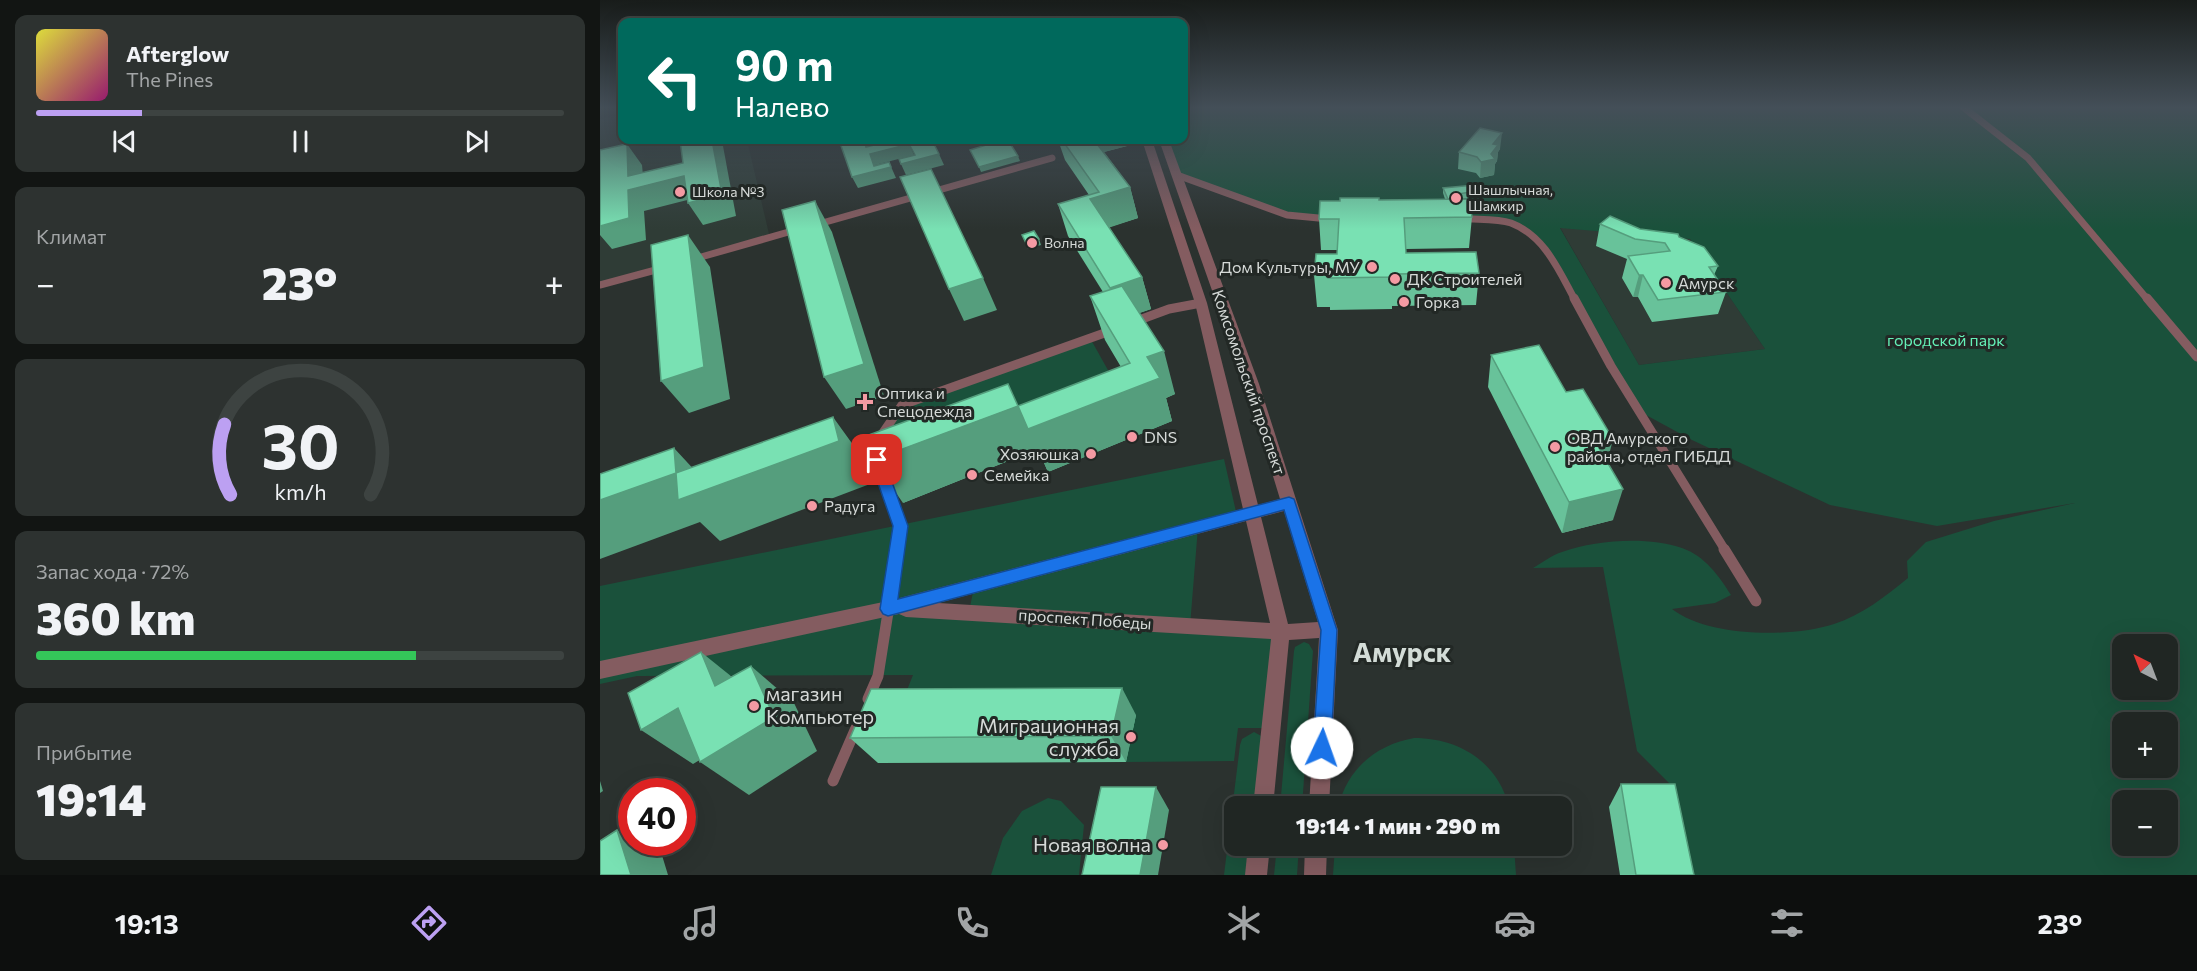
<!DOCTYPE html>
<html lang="ru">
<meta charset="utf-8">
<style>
:root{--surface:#202623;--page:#2d3230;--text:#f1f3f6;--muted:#a2a5a6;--line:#3d4341;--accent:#bca0f2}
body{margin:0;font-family:Commissioner,sans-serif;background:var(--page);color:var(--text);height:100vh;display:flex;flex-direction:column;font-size:22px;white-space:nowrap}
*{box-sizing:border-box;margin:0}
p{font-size:20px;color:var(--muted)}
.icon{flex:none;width:33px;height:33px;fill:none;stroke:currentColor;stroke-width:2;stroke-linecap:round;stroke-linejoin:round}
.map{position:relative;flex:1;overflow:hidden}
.details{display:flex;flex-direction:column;gap:15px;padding:15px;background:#121513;width:600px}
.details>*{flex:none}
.banner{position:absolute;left:18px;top:18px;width:570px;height:126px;border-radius:12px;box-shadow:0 6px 24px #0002,0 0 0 2px var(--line);background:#00695c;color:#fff;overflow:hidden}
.needle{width:39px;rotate:318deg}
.controls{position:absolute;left:1512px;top:634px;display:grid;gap:12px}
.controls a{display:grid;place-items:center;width:66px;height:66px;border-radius:12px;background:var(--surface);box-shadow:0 6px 24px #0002,0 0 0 2px var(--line);font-size:30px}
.speed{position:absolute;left:18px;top:778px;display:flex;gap:12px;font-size:30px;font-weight:700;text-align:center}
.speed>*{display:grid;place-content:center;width:78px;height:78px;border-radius:50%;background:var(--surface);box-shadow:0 6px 24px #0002,0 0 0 2px var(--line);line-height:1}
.speed .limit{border:9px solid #d22;background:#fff;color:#111}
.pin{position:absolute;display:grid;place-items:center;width:51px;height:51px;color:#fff;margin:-26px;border-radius:12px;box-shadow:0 3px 9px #0006}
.me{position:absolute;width:66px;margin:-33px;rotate:3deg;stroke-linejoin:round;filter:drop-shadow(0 0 4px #0008)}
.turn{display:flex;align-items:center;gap:21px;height:126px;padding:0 18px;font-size:27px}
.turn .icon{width:78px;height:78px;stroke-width:2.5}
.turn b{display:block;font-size:42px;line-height:51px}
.big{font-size:45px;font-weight:800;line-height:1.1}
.details .card{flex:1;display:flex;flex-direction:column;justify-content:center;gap:9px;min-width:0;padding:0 21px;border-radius:12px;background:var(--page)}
.details .dial{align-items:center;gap:0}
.dial svg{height:156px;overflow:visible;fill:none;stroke:var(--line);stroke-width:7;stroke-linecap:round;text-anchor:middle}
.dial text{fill:var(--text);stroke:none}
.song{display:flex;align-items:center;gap:18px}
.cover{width:72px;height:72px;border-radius:9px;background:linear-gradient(135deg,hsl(60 70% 55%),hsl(320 70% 35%))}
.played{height:6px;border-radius:3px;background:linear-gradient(90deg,var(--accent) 20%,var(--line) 20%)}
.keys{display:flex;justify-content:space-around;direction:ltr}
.heat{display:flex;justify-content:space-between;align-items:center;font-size:33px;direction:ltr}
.charge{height:9px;border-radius:4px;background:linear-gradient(90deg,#34c759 72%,var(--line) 0)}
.trip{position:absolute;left:624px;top:796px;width:348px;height:60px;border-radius:12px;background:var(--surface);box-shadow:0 6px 24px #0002,0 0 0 2px var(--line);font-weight:800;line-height:60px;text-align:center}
.dock{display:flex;height:96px;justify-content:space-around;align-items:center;background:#0d0f0e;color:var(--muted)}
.dock .icon{width:42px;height:42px}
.dock .current{color:var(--accent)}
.dock b{font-size:27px;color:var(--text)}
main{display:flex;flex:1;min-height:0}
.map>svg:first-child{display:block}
.built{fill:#2f3c36}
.green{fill:#1a513b;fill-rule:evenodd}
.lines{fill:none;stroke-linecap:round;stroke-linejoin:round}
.service-far2{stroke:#845c60;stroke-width:7}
.service-far1{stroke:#845c60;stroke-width:9}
.service{stroke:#845c60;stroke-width:11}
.tertiary{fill:#845c60;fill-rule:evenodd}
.wall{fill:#68c29a}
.shaded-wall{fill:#559e7d}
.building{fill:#79e1b3;stroke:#559e7d;stroke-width:1.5}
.route{fill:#1a73e8;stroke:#114b97;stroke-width:1.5}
.poi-dot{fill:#f49aa3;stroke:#222825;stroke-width:2}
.labels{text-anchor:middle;stroke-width:6;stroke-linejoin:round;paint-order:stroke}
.far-poi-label{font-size:14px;fill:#d6dad8;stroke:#222825;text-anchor:start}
.poi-label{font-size:16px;fill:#d6dad8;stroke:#222825;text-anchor:start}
.park-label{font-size:16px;fill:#64f1b7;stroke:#222825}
.street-label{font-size:16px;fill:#d6dad8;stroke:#222825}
.near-poi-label{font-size:20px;fill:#d6dad8;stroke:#222825;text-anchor:end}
.near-district-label{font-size:27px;font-weight:bold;fill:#d3dcd7;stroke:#222825}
</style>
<main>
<section class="details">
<div class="card">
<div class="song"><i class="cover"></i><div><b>Afterglow</b><p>The Pines</p></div></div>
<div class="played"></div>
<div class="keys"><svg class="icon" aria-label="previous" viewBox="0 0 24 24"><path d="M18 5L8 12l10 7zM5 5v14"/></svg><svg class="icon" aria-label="pause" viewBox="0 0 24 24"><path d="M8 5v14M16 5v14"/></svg><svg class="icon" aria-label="next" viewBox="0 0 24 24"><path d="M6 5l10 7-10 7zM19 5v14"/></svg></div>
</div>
<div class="card"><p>Климат</p>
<div class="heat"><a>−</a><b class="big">23°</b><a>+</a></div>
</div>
<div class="card dial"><svg viewBox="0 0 100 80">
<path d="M14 69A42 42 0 1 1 86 69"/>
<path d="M14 69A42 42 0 0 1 11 33" stroke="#bca0f2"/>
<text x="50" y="56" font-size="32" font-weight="700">30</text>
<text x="50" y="72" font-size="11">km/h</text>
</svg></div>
<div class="card"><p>Запас хода · 72%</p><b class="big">360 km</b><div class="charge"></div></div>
<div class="card"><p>Прибытие</p><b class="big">19:14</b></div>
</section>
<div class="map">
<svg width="1597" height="875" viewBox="0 0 1597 875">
<rect width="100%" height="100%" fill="#2b322f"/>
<g class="built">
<path d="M22,114V140H147L170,238L0,285V119Z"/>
<path d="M960,227L1090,239L1165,349L1039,365Z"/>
</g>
<g class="green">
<path d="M584,107H1597V875H1093L1075,789L1037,751L1003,567L933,568C942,563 952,555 962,552C996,540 1047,536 1082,548C1105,556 1119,576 1131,595L1115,603L1072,609C1108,637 1191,638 1234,624C1262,615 1286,596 1308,578L1307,561L1326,542L1394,521L1475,503L1337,526L1230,505L1092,440L1046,415L1011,366L951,255L931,235L910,223L687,215L577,175L564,140H584ZM960,228L1090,239L1165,349L1039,365ZM1522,645H1568V690H1522ZM1522,723H1568V768H1522ZM1522,801H1568V846H1522Z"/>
<path d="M490,338L527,404L273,447L302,405Z"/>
<path d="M624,459L637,516L598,527L590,626L681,632L671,728H638L634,761L526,762L535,715H297L313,675L37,676L0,684V586ZM374,587L369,612L291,608Z"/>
<path d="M704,642L709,644L713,651L702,807H680L694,651L695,647Z"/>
<path d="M654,732L665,738L660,807H634V846H656L653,875H624L640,745L642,739Z"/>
<path d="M814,738C859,738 898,762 909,807H738C748,768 776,745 814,738Z"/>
<path d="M448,798L461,801L484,825L479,875H391L403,838L422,811Z"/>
<path d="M677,846H699L697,875H674Z"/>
<path d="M735,846H914L916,875H733Z"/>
</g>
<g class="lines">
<g class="service-far2">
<path d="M1363,107L1428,158L1548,300"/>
<path d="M577,175L687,215L729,219"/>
<path d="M860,218C876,220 896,218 911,223C945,236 959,271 975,300"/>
<path d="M215,225L452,158"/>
<path d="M94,259L199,229"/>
<path d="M0,285L63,268"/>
</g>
<g class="service-far1">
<path d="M974,298L1011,366L1125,550"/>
<path d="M1547,298L1597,357"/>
<path d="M531,323L569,309L601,303"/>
<path d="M280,437L302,405L513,330"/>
<path d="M276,457L301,526L297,550"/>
</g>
<g class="service">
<path d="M1124,549L1156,601"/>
<path d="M268,699L278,676L298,549"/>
<path d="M233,781L256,728"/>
</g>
<g class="tertiary">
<path d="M542,140H552L607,303L658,505L680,499L645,384L559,140H569L659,384L738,630L729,807H709L719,638L689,640L673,807H653L671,639L306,617L299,614L0,679V661L288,601L643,509L595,303ZM684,511L718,622L688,624L661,517ZM646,521L670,623L338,603Z"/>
<path d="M648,846H670L667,875H645Z"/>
<path d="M705,846H727L726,875H704Z"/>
</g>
</g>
<g class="wall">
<path d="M458,140H526L527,146L504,152L530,187L538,218L509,227L542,277L551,309L539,313L575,394L566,398L572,421L448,472L438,449L303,503L418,406L521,367L505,340L490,296L503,292L468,236L458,204L489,195L465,160Z"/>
<path d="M900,149L898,152L897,161L895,164L894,175L880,178L876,173L858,169L859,152Z"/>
<path d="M843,188L878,191L877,197L859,199L872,217L869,248L806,249V253L879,273L876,305L792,306V309L730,310V307H717L714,275L737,254V250H721L719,219L779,200L845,199L843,193Z"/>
<path d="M1000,224L1040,229L1079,237L1118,266L1114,275L1126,292L1118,314L1052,322L1038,297H1033L1022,278L1027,259L996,246Z"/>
<path d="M891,355L1007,462L1013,520L962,533L888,387Z"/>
<path d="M536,715L526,762L278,763L250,738Z"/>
<path d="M1021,784L1094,875H1020L1009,807Z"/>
</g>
<g class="shaded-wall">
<path d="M902,133L900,149L898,152L897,161L895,164L894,175L880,178L881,162L893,144Z"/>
<path d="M112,140H119L123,146L136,216L103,225L88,203Z"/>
<path d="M264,140H281L282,143L309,144L314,155L275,165L289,162L296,178L258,188L252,177L270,154Z"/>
<path d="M488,140H526L527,146L492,155Z"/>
<path d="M27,144L42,165L44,186L84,176L99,197L44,211L46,240L12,249L0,235V226L28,190V176Z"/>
<path d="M339,154L344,165L306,175L301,164Z"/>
<path d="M418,156L420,161L381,172L379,167Z"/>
<path d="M530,187L538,218L499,231L490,199Z"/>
<path d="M215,201L232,232L284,396L246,409L224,377Z"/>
<path d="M88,235L110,267L130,399L89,413L61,381Z"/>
<path d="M439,239L441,245L428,249L426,243Z"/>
<path d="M1039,275H1043L1038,297H1033Z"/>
<path d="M542,277L551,309L520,320L510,288Z"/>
<path d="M383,278L397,310L364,321L349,289Z"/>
<path d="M564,351L575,394L566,398L572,421L448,472L438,449L303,503L273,460L418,406L429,429L547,357Z"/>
<path d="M233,417L264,460L270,484L120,541L100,522L0,559V500L74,448L111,488Z"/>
<path d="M1013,439L1005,471L996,443Z"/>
<path d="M1023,489L1013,520L962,533L969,502Z"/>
<path d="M101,652L147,689L115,686Z"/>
<path d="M151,666L194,703L217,751L149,795L100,762Z"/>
<path d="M522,688L536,715L526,762L511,736Z"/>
<path d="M78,708L128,743L93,764L41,730Z"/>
<path d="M0,781L3,791L0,793Z"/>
<path d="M556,787L569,810L558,875H540Z"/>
<path d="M17,830L32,837V843H43L61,852L68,875H31Z"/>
</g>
<g class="building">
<path d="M880,128L902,133L893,144L898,145L891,154L895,159L881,162L877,157L859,152Z"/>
<path d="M80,140H112L122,194L88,203L84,176L28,190L29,218L0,226V150L27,144L28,176L83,163Z"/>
<path d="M239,140H264L266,147L294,140H332L339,154L301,164L299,159L315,155L309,144L270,154L274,166L289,162L291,167L252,177Z"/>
<path d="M390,140H408L418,156L379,167L370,150L393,143Z"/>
<path d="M462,140H494L530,187L490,199L542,277L510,288L458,204L499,192Z"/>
<path d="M331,169L383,278L349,289L300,177Z"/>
<path d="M875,185L878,191L857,194L859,199H848L843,188Z"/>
<path d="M740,198H779V200L869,199L872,217L804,218L806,253L876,252L879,273L791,274V277L728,278V275H714L716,254H737L739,219H719L720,201H740Z"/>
<path d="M215,201L264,364L224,377L182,210Z"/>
<path d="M1010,216L1040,229L1078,234L1079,237L1104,247L1118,266L1109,267L1126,292L1058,300L1043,275H1039L1028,256L1070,251L1065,243L1035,239L1000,224Z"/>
<path d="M434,231L439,239L426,243L422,235Z"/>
<path d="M88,235L104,367L61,381L51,245Z"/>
<path d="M522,286L564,351L547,357L560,378L428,429L418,406L273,460L266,436L408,384L418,406L530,363L490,296Z"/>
<path d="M939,345L966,392L983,389L1013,439L996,443L1023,489L969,502L891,355Z"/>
<path d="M233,417L239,441L78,500L76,473L0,500V474L74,448L76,473Z"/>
<path d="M101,652L115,686L151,666L174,717L100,762L78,708L41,730L28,693Z"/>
<path d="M522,688L511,736L250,738L271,689Z"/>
<path d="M1021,784H1075L1094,875H1036Z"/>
<path d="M501,787H556L540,875H482Z"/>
<path d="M17,830L31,875H0V841Z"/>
</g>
<linearGradient id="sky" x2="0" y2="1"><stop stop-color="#181c1a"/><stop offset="0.47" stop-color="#444f58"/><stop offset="1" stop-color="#444f58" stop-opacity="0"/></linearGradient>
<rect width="1597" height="229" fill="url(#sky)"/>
<path class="route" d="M277,455L284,460L308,526L298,599L689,497L694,499L737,630L731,748L728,754L722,757L716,754L713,748L721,630L684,510L288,616L283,614L280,609L293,526L270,460Z"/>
<g class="poi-dot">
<circle cx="80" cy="192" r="6"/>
<circle cx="856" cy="198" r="6"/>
<circle cx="432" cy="243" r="6"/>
<circle cx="772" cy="267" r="6"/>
<circle cx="795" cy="279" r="6"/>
<circle cx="1066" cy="283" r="6"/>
<circle cx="804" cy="302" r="6"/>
<path d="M262 393h6v6h6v6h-6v6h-6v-6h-6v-6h6z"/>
<circle cx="532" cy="437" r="6"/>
<circle cx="955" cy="447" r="6"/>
<circle cx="491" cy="454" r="6"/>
<circle cx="372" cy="475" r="6"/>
<circle cx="212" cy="506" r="6"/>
<circle cx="154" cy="706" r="6"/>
<circle cx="531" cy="737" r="6"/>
<circle cx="563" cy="845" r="6"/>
</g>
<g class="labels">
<g class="far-poi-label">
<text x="868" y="195">Шашлычная,<tspan x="868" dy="16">Шамкир</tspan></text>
<text x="92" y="197">Школа №3</text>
<text x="444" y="248">Волна</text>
</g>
<g class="poi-label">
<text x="760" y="273" text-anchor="end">Дом Культуры, МУ</text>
<text x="807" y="285">ДК Строителей</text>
<text x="1078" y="289">Амурск</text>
<text x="816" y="308">Горка</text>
<text x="277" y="399">Оптика и<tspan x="277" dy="18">Спецодежда</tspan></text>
<text x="544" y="443">DNS</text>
<text x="967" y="444">ОВД Амурского<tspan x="967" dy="18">района, отдел ГИБДД</tspan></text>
<text x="479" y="460" text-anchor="end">Хозяюшка</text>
<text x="384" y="481">Семейка</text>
<text x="224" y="512">Радуга</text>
</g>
<g class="park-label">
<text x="1346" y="346">городской парк</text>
</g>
<g class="street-label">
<text transform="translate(649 382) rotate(71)" y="6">Комсомольский проспект</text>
<text transform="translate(485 619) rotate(4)" y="6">проспект Победы</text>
</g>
<g class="near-poi-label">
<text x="166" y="701" text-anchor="start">магазин<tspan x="166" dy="23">Компьютер</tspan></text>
<text x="519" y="733">Миграционная<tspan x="519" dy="23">служба</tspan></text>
<text x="551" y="852">Новая волна</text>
</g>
<g class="near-district-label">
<text x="802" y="662">Амурск</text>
</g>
</g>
</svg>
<div class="controls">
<a><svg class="needle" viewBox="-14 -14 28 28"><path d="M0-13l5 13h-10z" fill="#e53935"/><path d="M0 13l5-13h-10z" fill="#a2a5a6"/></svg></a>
<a>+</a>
<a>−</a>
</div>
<div class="speed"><div class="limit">40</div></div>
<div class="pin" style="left:277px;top:460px;background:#d93025"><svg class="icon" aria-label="arrive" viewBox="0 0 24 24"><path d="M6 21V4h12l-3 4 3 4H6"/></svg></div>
<svg class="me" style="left:722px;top:748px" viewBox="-20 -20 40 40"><circle r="19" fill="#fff"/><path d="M0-13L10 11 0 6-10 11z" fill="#1a73e8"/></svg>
<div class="trip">19:14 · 1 мин · 290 m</div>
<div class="banner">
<div class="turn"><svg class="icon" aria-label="left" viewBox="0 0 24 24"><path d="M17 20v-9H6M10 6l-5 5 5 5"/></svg><div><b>90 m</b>Налево</div></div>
</div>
</div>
</main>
<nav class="dock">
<b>19:13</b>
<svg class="icon current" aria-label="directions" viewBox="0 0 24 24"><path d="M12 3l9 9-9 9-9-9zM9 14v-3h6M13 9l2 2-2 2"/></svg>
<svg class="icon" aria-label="music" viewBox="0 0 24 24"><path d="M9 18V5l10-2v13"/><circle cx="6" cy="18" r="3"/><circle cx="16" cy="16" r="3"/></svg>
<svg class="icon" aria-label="phone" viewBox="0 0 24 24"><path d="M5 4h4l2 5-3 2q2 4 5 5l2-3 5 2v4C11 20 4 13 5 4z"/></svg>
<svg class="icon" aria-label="climate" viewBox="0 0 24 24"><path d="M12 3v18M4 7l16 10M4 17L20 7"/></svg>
<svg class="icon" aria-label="car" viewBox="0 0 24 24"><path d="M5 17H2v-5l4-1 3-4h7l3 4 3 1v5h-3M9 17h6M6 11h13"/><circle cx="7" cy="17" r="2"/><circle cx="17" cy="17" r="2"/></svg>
<svg class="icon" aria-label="filters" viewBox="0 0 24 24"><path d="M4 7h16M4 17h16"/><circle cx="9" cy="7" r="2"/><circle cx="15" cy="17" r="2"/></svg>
<b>23°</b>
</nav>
